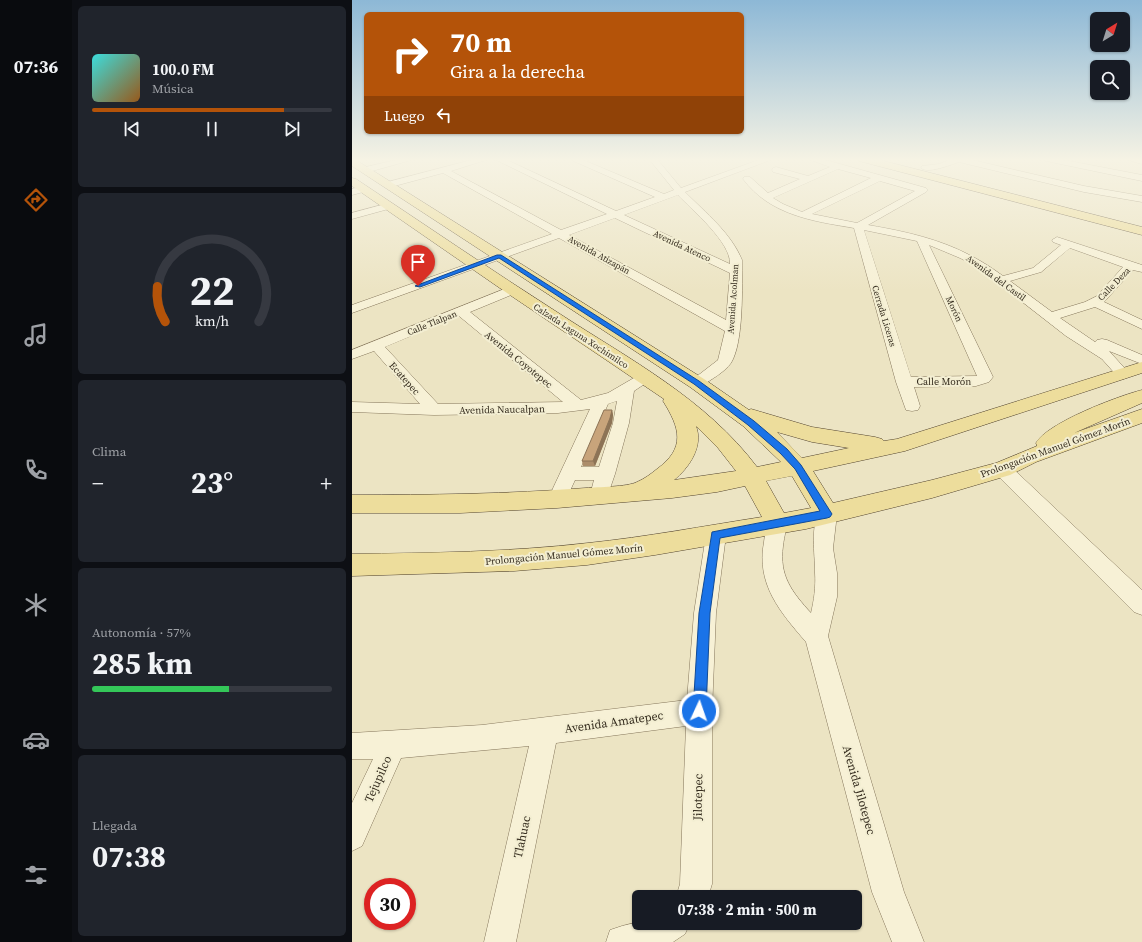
<!DOCTYPE html>
<html lang="es">
<meta charset="utf-8">
<style>
:root{--surface:#171b24;--page:#20242c;--text:#f1f3f6;--muted:#9ea1a6;--line:#363941;--accent:#b45309}
body{margin:0;font-family:"Source Serif 4",serif;background:var(--page);color:var(--text);height:100vh;display:flex;flex-direction:column;font-size:15px;white-space:nowrap}
*{box-sizing:border-box;margin:0}
p{font-size:13px;color:var(--muted)}
.icon{flex:none;width:22px;height:22px;fill:none;stroke:currentColor;stroke-width:2;stroke-linecap:round;stroke-linejoin:round}
.map{position:relative;flex:1;overflow:hidden}
.panel{display:flex;flex-direction:column;gap:6px;padding:6px;background:#0d0f14;width:280px}
.panel>*{flex:none}
.banner{position:absolute;left:12px;top:12px;width:380px;height:122px;border-radius:6px;box-shadow:0 1px 3px #0004;background:#b45309;color:#fff;overflow:hidden}
.needle{width:26px;rotate:38deg}
.fabs{position:absolute;left:738px;top:12px;display:grid;gap:8px}
.fabs a{display:grid;place-items:center;width:40px;height:40px;border-radius:6px;background:var(--surface);box-shadow:0 1px 3px #0004;font-size:20px}
.speed{position:absolute;left:12px;top:878px;display:flex;gap:8px;font-size:20px;font-weight:700;text-align:center}
.speed>*{display:grid;place-content:center;width:52px;height:52px;border-radius:50%;background:var(--surface);box-shadow:0 1px 3px #0004;line-height:1}
.speed .limit{border:6px solid #d22;background:#fff;color:#111}
.pin{position:absolute;display:grid;place-items:center;width:34px;height:34px;color:#fff;margin:-41px -17px;border-radius:50% 50% 50% 0;rotate:-45deg;box-shadow:0 0 4px #0007}
.pin .icon{rotate:45deg}
.me{position:absolute;width:44px;margin:-22px;rotate:3deg;stroke-linejoin:round;filter:drop-shadow(0 0 3px #0008)}
.turn{display:flex;align-items:center;gap:14px;height:84px;padding:0 20px;font-size:18px}
.turn .icon{width:52px;height:52px;stroke-width:2.5}
.turn b{display:block;font-size:28px;line-height:34px}
.then{display:flex;align-items:center;height:38px;padding:0 20px;background:#0003;gap:8px;font-size:15px}
.big{font-size:30px;font-weight:700;line-height:1.1}
.panel .tile{flex:1;display:flex;flex-direction:column;justify-content:center;gap:6px;min-width:0;padding:0 14px;border-radius:6px;background:var(--page)}
.panel .dial{align-items:center;gap:0}
.dial svg{height:104px;overflow:visible;fill:none;stroke:var(--line);stroke-width:7;stroke-linecap:round;text-anchor:middle}
.dial text{fill:var(--text);stroke:none}
.song{display:flex;align-items:center;gap:12px}
.cover{width:48px;height:48px;border-radius:6px;background:linear-gradient(135deg,hsl(180 70% 55%),hsl(30 70% 35%))}
.played{height:4px;border-radius:2px;background:linear-gradient(90deg,var(--accent) 80%,var(--line) 80%)}
.keys{display:flex;justify-content:space-around;direction:ltr}
.heat{display:flex;justify-content:space-between;align-items:center;font-size:22px;direction:ltr}
.charge{height:6px;border-radius:3px;background:linear-gradient(90deg,#34c759 57%,var(--line) 0)}
.trip{position:absolute;left:280px;top:890px;width:230px;height:40px;border-radius:6px;background:var(--surface);box-shadow:0 1px 3px #0004;font-weight:700;line-height:40px;text-align:center}
main{display:flex;flex:1;min-height:0}
.menu{display:flex;flex-direction:column;width:72px;justify-content:space-around;align-items:center;background:#090b0e;color:var(--muted)}
.menu .icon{width:28px;height:28px}
.menu .selected{color:var(--accent)}
.menu b{font-size:18px;color:var(--text)}
.map>svg:first-child{display:block}
.lines{fill:none;stroke-linecap:round;stroke-linejoin:round}
.minor-casing{stroke:#85765b;stroke-width:1}
.major-casing{stroke:#53442f;stroke-width:1}
.minor{fill:#f7f1d6;fill-rule:evenodd}
.major{fill:#eddd9c;fill-rule:evenodd}
.wall{fill:#ac8d6a}
.shaded-wall{fill:#8c7356}
.building{fill:#c8a47b;stroke:#8c7356}
.route{fill:#1a73e8;stroke:#114b97}
.labels{text-anchor:middle;stroke-width:4;stroke-linejoin:round;paint-order:stroke}
.far-street-label{font-size:9px;fill:#352c1e;stroke:#f3eed2}
.street-label{font-size:10px;fill:#352c1e;stroke:#f3eed2}
.near-street-label{font-size:12px;fill:#352c1e;stroke:#f3eed2}
</style>
<main>
<nav class="menu">
<b>07:36</b>
<svg class="icon selected" aria-label="directions" viewBox="0 0 24 24"><path d="M12 3l9 9-9 9-9-9zM9 14v-3h6M13 9l2 2-2 2"/></svg>
<svg class="icon" aria-label="music" viewBox="0 0 24 24"><path d="M9 18V5l10-2v13"/><circle cx="6" cy="18" r="3"/><circle cx="16" cy="16" r="3"/></svg>
<svg class="icon" aria-label="phone" viewBox="0 0 24 24"><path d="M5 4h4l2 5-3 2q2 4 5 5l2-3 5 2v4C11 20 4 13 5 4z"/></svg>
<svg class="icon" aria-label="climate" viewBox="0 0 24 24"><path d="M12 3v18M4 7l16 10M4 17L20 7"/></svg>
<svg class="icon" aria-label="car" viewBox="0 0 24 24"><path d="M5 17H2v-5l4-1 3-4h7l3 4 3 1v5h-3M9 17h6M6 11h13"/><circle cx="7" cy="17" r="2"/><circle cx="17" cy="17" r="2"/></svg>
<svg class="icon" aria-label="filters" viewBox="0 0 24 24"><path d="M4 7h16M4 17h16"/><circle cx="9" cy="7" r="2"/><circle cx="15" cy="17" r="2"/></svg>
</nav>
<section class="panel">
<div class="tile">
<div class="song"><i class="cover"></i><div><b>100.0 FM</b><p>Música</p></div></div>
<div class="played"></div>
<div class="keys"><svg class="icon" aria-label="previous" viewBox="0 0 24 24"><path d="M18 5L8 12l10 7zM5 5v14"/></svg><svg class="icon" aria-label="pause" viewBox="0 0 24 24"><path d="M8 5v14M16 5v14"/></svg><svg class="icon" aria-label="next" viewBox="0 0 24 24"><path d="M6 5l10 7-10 7zM19 5v14"/></svg></div>
</div>
<div class="tile dial"><svg viewBox="0 0 100 80">
<path d="M14 69A42 42 0 1 1 86 69"/>
<path d="M14 69A42 42 0 0 1 8 42" stroke="#b45309"/>
<text x="50" y="56" font-size="32" font-weight="700">22</text>
<text x="50" y="72" font-size="11">km/h</text>
</svg></div>
<div class="tile"><p>Clima</p>
<div class="heat"><a>−</a><b class="big">23°</b><a>+</a></div>
</div>
<div class="tile"><p>Autonomía · 57%</p><b class="big">285 km</b><div class="charge"></div></div>
<div class="tile"><p>Llegada</p><b class="big">07:38</b></div>
</section>
<div class="map">
<svg width="790" height="942" viewBox="0 0 790 942">
<rect width="100%" height="100%" fill="#ece4c3"/>
<g class="lines">
<g class="minor-casing">
<g id="minor">
<path d="M48,159H63L13,173L9,170L10,168Z"/>
<path d="M123,159H137L99,171L209,230L255,214L142,159H153L264,211L303,197L217,159H229L312,194L322,190L297,159H305L329,188L409,159H421L333,192C354,213 379,233 390,260C390,285 392,342 379,363C372,373 359,379 350,386L345,388L340,386L337,383L340,380L366,360L373,331L207,238L0,313V305L200,234L91,173L35,188L31,185L32,183ZM326,195C340,210 379,242 378,264L272,215ZM263,218L378,273L374,320L217,235Z"/>
<path d="M456,159H470L574,188L576,190L574,192L516,225C568,234 608,244 651,276L681,268L709,245L701,242L700,240L705,237L790,265V272L781,270L752,302L790,320V329L743,307L708,318L743,342L745,340L750,339L755,340L790,355V364L757,351L778,374L776,377L771,379L766,377L750,359L714,336L624,266L608,258L577,245L641,377L637,382L624,386L562,387L568,406L566,410L560,411L554,410L544,382L502,228C460,221 418,215 391,179L392,177H398L416,193L448,179L421,172L420,170L421,168L424,167L456,176L478,167ZM486,169L519,178L450,212L431,204L421,198ZM528,181L563,191L505,223L460,214ZM512,230L565,241L625,376L559,377ZM718,248L771,267L745,296L733,302L700,312L658,281L689,272Z"/>
<path d="M600,159H616L732,186L790,196V202L732,192L607,162C598,165 576,174 569,168L570,166L587,164Z"/>
<path d="M690,159H707L790,175V181L694,161Z"/>
<path d="M778,159H790V164L779,161Z"/>
<path d="M12,186L17,189L15,191L0,195V189Z"/>
<path d="M37,203L40,204L42,206L40,208L0,219V213Z"/>
<path d="M160,286L164,287L166,290L164,293L118,312L229,400L256,393L287,375L292,373L297,375L300,378L297,381L282,391L277,423L263,474L254,500L247,502L240,500L238,495L242,480H223L212,504L205,506L198,504L196,499L238,409L206,413L82,415L0,412V402L68,404L22,351L0,359V350ZM107,316L211,402L86,404L33,347ZM265,401L261,423L247,467H229L256,404Z"/>
<path d="M650,462L656,464L790,590V615L782,612L644,474L641,469L644,464Z"/>
<path d="M475,506L482,509L485,514L481,548L485,573V597L476,636L552,892L572,942H540L520,892L454,642C428,612 404,584 412,542C413,534 414,526 418,518L425,516L432,518C436,527 432,536 431,546C427,576 440,592 459,613C462,600 464,587 463,573C463,552 458,528 468,509Z"/>
<path d="M364,527L371,529L374,535L364,613L360,711V884L356,897H324L328,884L334,726L204,743L164,942H132L177,746L49,758L10,846L0,851V803L21,759H0V733L130,725L335,700L342,613L354,535L357,529Z"/>
<path d="M287,922V923H338L333,934L321,942H254L258,930L270,926Z"/>
</g>
</g>
<g class="major-casing">
<g id="major">
<path d="M0,159L4,160L352,379L397,410L399,409L460,427L523,437L530,439L532,441L545,439L790,362V373L553,451L461,471L481,503L580,480L644,463L685,446L684,443C695,423 766,396 790,390V403L722,433L790,409V423L684,462L658,475L580,498L454,529L303,555L235,565L162,571L0,576V554C79,553 158,552 236,543C294,537 352,526 410,517L393,486L365,492L320,498L205,508L108,513H0V495C78,495 156,494 234,488C245,487 276,487 285,482C292,479 299,474 305,469C334,448 328,428 311,401L312,399L155,293L0,186V178L4,179C72,224 139,270 208,314C277,359 354,399 405,467L429,462L391,426L338,387L0,166ZM344,426L366,448L384,471L322,480C337,468 352,446 344,426ZM425,432L460,442L497,448L450,458ZM440,476L459,508L432,513L414,481Z"/>
<path d="M506,159H524L790,227V235L507,161Z"/>
</g>
</g>
<use href="#minor" class="minor"/>
<use href="#major" class="major"/>
</g>
<path class="wall" d="M260,410L261,415L260,423L243,466H231L230,461Z"/>
<path class="shaded-wall" d="M260,410L261,415L260,423L243,466L241,461Z"/>
<path class="building" d="M252,410H260L258,418L241,461H230Z"/>
<linearGradient id="sky" x2="0" y2="1"><stop stop-color="#8db8d6"/><stop offset="0.55" stop-color="#f6f3e4"/><stop offset="1" stop-color="#f6f3e4" stop-opacity="0"/></linearGradient>
<rect width="790" height="291" fill="url(#sky)"/>
<path class="route" d="M145,255H149L347,381L402,421L435,449L449,465L480,514L478,517L475,518L368,538L358,613L354,711L352,715L347,717L343,715L341,711L347,613L360,532L468,511L443,469L428,453L396,425L342,384L147,258L68,287L63,286Z"/>
<g class="labels">
<g class="far-street-label">
<text transform="translate(330 246) rotate(25)" y="3">Avenida Atenco</text>
<text transform="translate(247 255) rotate(29)" y="3">Avenida Atizapán</text>
<text transform="translate(644 278) rotate(36)" y="3">Avenida del Castil</text>
<text transform="translate(762 284) rotate(-46)" y="3">Calle Deza</text>
<text transform="translate(381 299) rotate(-86)" y="3">Avenida Acolman</text>
<text transform="translate(602 309) rotate(65)" y="3">Morón</text>
<text transform="translate(532 316) rotate(73)" y="3">Cerrada Liceras</text>
<text transform="translate(80 323) rotate(-22)" y="3">Calle Tlalpan</text>
<text transform="translate(229 336) rotate(33)" y="3">Calzada Laguna Xochimilco</text>
</g>
<g class="street-label">
<text transform="translate(167 359) rotate(39)" y="4">Avenida Coyotepec</text>
<text transform="translate(53 378) rotate(48)" y="4">Ecatepec</text>
<text x="592" y="385">Calle Morón</text>
<text transform="translate(150 409) rotate(-1)" y="4">Avenida Naucalpan</text>
<text transform="translate(703 447) rotate(-20)" y="4">Prolongación Manuel Gómez Morín</text>
<text transform="translate(212 554) rotate(-5)" y="4">Prolongación Manuel Gómez Morín</text>
</g>
<g class="near-street-label">
<text transform="translate(262 722) rotate(-8)" y="4">Avenida Amatepec</text>
<text transform="translate(26 779) rotate(-66)" y="4">Tejupilco</text>
<text transform="translate(507 790) rotate(74)" y="4">Avenida Jilotepec</text>
<text transform="translate(346 797) rotate(-89)" y="4">Jilotepec</text>
<text transform="translate(170 837) rotate(-78)" y="4">Tlahuac</text>
</g>
</g>
</svg>
<div class="fabs">
<a><svg class="needle" viewBox="-14 -14 28 28"><path d="M0-13l5 13h-10z" fill="#e53935"/><path d="M0 13l5-13h-10z" fill="#9ea1a6"/></svg></a>
<a><svg class="icon" aria-label="search" viewBox="0 0 24 24"><circle cx="10" cy="10" r="6"/><path d="M15 15l6 6"/></svg></a>
</div>
<div class="speed"><div class="limit">30</div></div>
<div class="pin" style="left:66px;top:286px;background:#d93025"><svg class="icon" aria-label="arrive" viewBox="0 0 24 24"><path d="M6 21V4h12l-3 4 3 4H6"/></svg></div>
<svg class="me" style="left:347px;top:711px" viewBox="-20 -20 40 40"><circle r="17" fill="#1a73e8" stroke="#fff" stroke-width="3"/><path d="M0-11L8 9 0 5-8 9z" fill="#fff"/></svg>
<div class="trip">07:38 · 2 min · 500 m</div>
<div class="banner">
<div class="turn"><svg class="icon" aria-label="right" viewBox="0 0 24 24"><path d="M7 20v-9h11M14 6l5 5-5 5"/></svg><div><b>70 m</b>Gira a la derecha</div></div>
<div class="then">Luego<svg class="icon" aria-label="left" viewBox="0 0 24 24"><path d="M17 20v-9H6M10 6l-5 5 5 5"/></svg></div>
</div>
</div>
</main>
